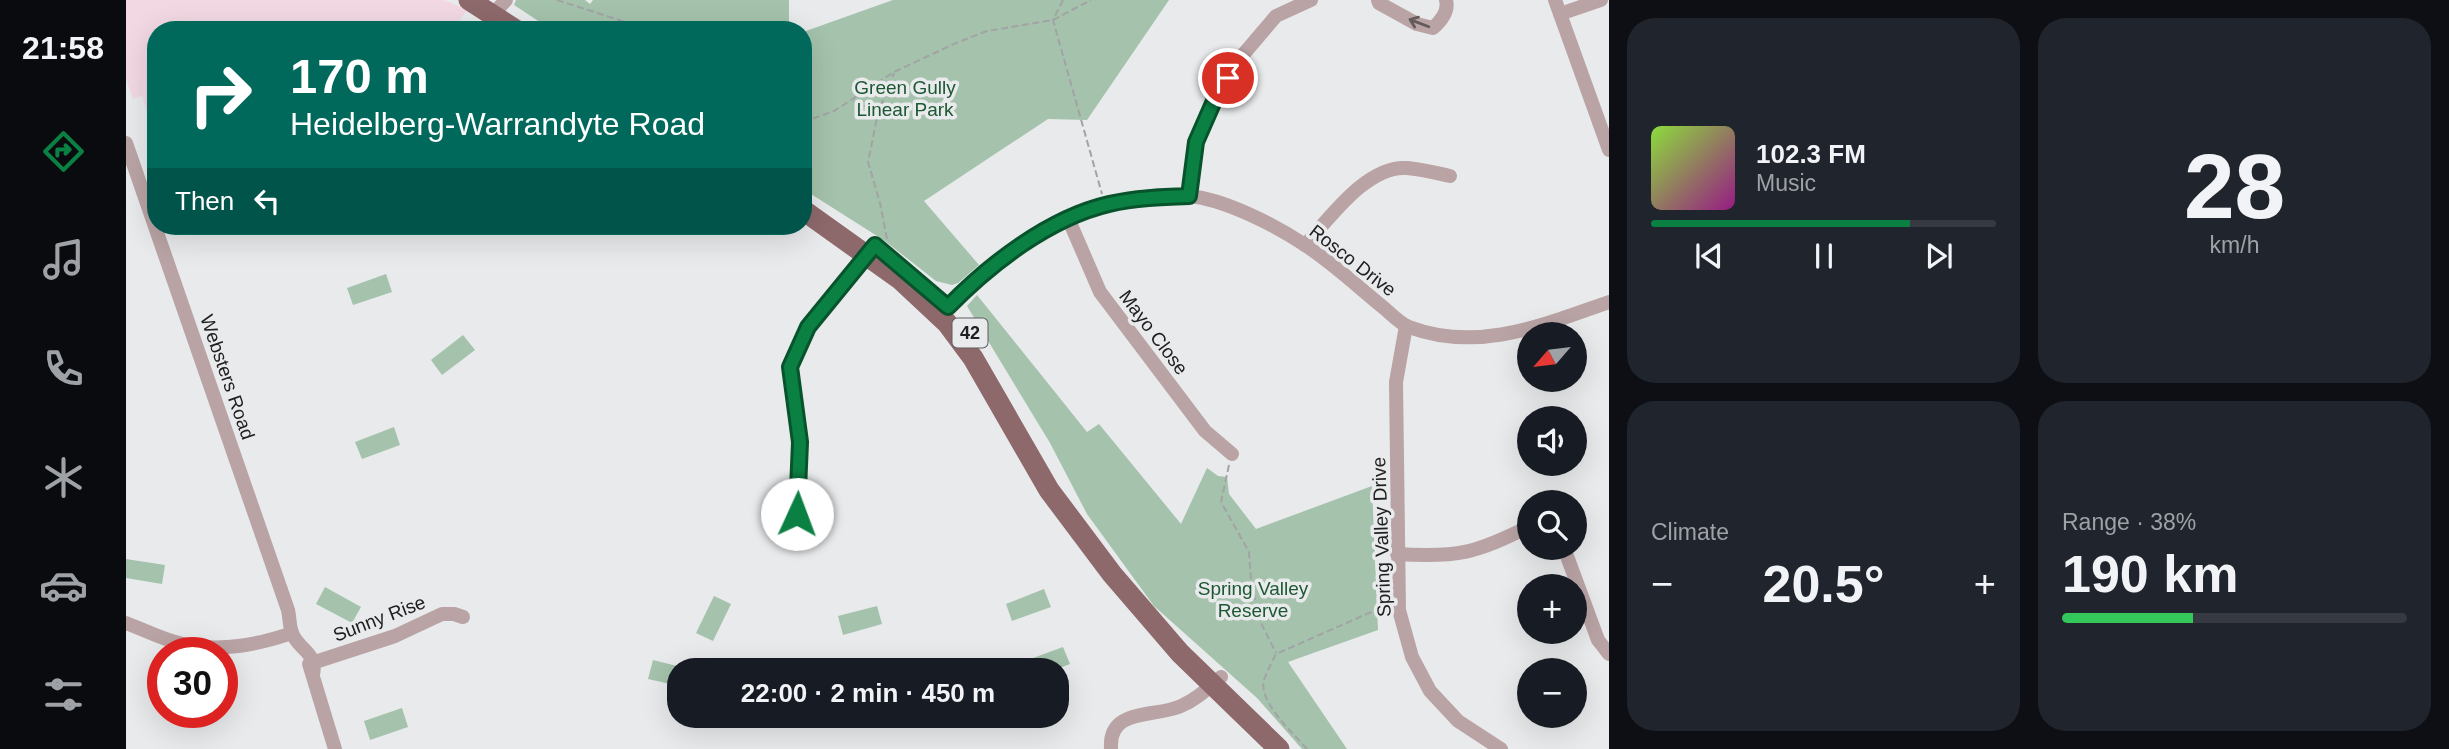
<!DOCTYPE html>
<meta charset="utf-8">
<style>
:root{--surface:#171b24;--page:#20242c;--text:#f1f3f6;--muted:#9ea1a6;--line:#363941;--accent:#0b8043}
body{margin:0;font-family:Arial,sans-serif;background:var(--page);color:var(--text);height:100vh;display:flex;flex-direction:column;font-size:26px;white-space:nowrap}
*{box-sizing:border-box;margin:0}
p{font-size:23px;color:var(--muted)}
.icon{flex:none;width:38px;height:38px;fill:none;stroke:currentColor;stroke-width:2;stroke-linecap:round;stroke-linejoin:round}
.map{position:relative;flex:1;overflow:hidden}
.details{display:flex;flex-direction:column;gap:18px;padding:18px;background:#0d0f14;width:840px}
.details>*{flex:none}
.banner{position:absolute;left:21px;top:21px;width:665px;height:214px;border-radius:28px;box-shadow:0 7px 28px #0002;background:#00695c;color:#fff;overflow:hidden}
.needle{width:46px;rotate:242deg}
.controls{position:absolute;left:1391px;top:322px;display:grid;gap:14px}
.controls a{display:grid;place-items:center;width:70px;height:70px;border-radius:50%;background:var(--surface);box-shadow:0 7px 28px #0002;font-size:35px}
.speed{position:absolute;left:21px;top:637px;display:flex;gap:14px;font-size:35px;font-weight:700;text-align:center}
.speed>*{display:grid;place-content:center;width:91px;height:91px;border-radius:50%;background:var(--surface);box-shadow:0 7px 28px #0002;line-height:1}
.speed .limit{border:10px solid #d22;background:#fff;color:#111}
.pin{position:absolute;display:grid;place-items:center;width:60px;height:60px;color:#fff;margin:-30px;border:4px solid #fff;border-radius:50%;box-shadow:0 2px 7px #0007}
.me{position:absolute;width:77px;margin:-38px;rotate:2deg;stroke-linejoin:round;filter:drop-shadow(0 0 5px #0008)}
.turn{display:flex;align-items:center;gap:24px;height:147px;padding:0 28px;font-size:32px}
.turn .icon{width:91px;height:91px;stroke-width:2.5}
.turn b{display:block;font-size:49px;line-height:60px}
.then{display:flex;align-items:center;height:66px;padding:0 28px;background:#0003;gap:14px;font-size:26px}
.big{font-size:52px;font-weight:700;line-height:1.1}
.details .tile{flex:1;display:flex;flex-direction:column;justify-content:center;gap:10px;min-width:0;padding:0 24px;border-radius:28px;background:var(--page)}
.details .dial{align-items:center;gap:0}
.dial b{font-size:91px;line-height:1}
.song{display:flex;align-items:center;gap:21px}
.cover{width:84px;height:84px;border-radius:10px;background:linear-gradient(135deg,hsl(90 70% 55%),hsl(310 70% 35%))}
.played{height:7px;border-radius:4px;background:linear-gradient(90deg,var(--accent) 75%,var(--line) 75%)}
.keys{display:flex;justify-content:space-around;direction:ltr}
.heat{display:flex;justify-content:space-between;align-items:center;font-size:38px;direction:ltr}
.charge{height:10px;border-radius:5px;background:linear-gradient(90deg,#34c759 38%,var(--line) 0)}
.details .tiles{flex:1;display:grid;gap:18px;grid-template-columns:repeat(2,1fr)}
.trip{position:absolute;left:541px;top:658px;width:402px;height:70px;border-radius:28px;background:var(--surface);box-shadow:0 7px 28px #0002;font-weight:700;line-height:70px;text-align:center}
main{display:flex;flex:1;min-height:0}
.tab-bar{display:flex;flex-direction:column;width:126px;justify-content:space-around;align-items:center;background:#090b0e;color:var(--muted)}
.tab-bar .icon{width:49px;height:49px}
.tab-bar .on{color:var(--accent)}
.tab-bar b{font-size:32px;color:var(--text)}
.map>svg:first-child{display:block}
.industrial{fill:#f1d8e2}
.green{fill:#a4c2ac}
.lines{fill:none;stroke-linecap:round;stroke-linejoin:round}
.path{stroke:#a2a3a4;stroke-width:2;stroke-dasharray:7 3.5;stroke-linecap:butt}
.street{stroke:#b9a3a5;stroke-width:14}
.primary{stroke:#8e696c;stroke-width:21}
.oneway{stroke:#655b5c}
.route-casing{stroke:#07532c;stroke-width:18}
.route{stroke:#0b8043;stroke-width:12}
.labels{text-anchor:middle;stroke-width:7;stroke-linejoin:round;paint-order:stroke}
.shield{fill:#e9eaec;stroke:#5c5d5e;stroke-width:2}
.shield-label{font-size:18px;font-weight:bold;fill:#202021}
.park-label{font-size:19px;fill:#1c5833;stroke:#e9eaec}
.street-label{font-size:19px;fill:#202021;stroke:#e9eaec}
</style>
<main>
<nav class="tab-bar">
<b>21:58</b>
<svg class="icon on" aria-label="directions" viewBox="0 0 24 24"><path d="M12 3l9 9-9 9-9-9zM9 14v-3h6M13 9l2 2-2 2"/></svg>
<svg class="icon" aria-label="music" viewBox="0 0 24 24"><path d="M9 18V5l10-2v13"/><circle cx="6" cy="18" r="3"/><circle cx="16" cy="16" r="3"/></svg>
<svg class="icon" aria-label="phone" viewBox="0 0 24 24"><path d="M5 4h4l2 5-3 2q2 4 5 5l2-3 5 2v4C11 20 4 13 5 4z"/></svg>
<svg class="icon" aria-label="climate" viewBox="0 0 24 24"><path d="M12 3v18M4 7l16 10M4 17L20 7"/></svg>
<svg class="icon" aria-label="car" viewBox="0 0 24 24"><path d="M5 17H2v-5l4-1 3-4h7l3 4 3 1v5h-3M9 17h6M6 11h13"/><circle cx="7" cy="17" r="2"/><circle cx="17" cy="17" r="2"/></svg>
<svg class="icon" aria-label="filters" viewBox="0 0 24 24"><path d="M4 7h16M4 17h16"/><circle cx="9" cy="7" r="2"/><circle cx="15" cy="17" r="2"/></svg>
</nav>
<div class="map">
<svg width="1483" height="749" viewBox="0 0 1483 749">
<rect width="100%" height="100%" fill="#e9eaec"/>
<path class="industrial" d="M0,0H318L341,10L327,30H30V140L16,96L7,99L0,79Z"/>
<g class="green">
<path d="M390,0H459L464,4L467,0H663V30H426L388,5Z"/>
<path d="M767,0H1043L961,120L922,119L798,201L853,265L832,283L826,285L810,281L759,241L677,189V32Z"/>
<path d="M260,274L266,292L227,305L221,288Z"/>
<path d="M851,295L961,432L973,424L1055,524L1081,468L1092,476L1101,477L1103,494L1130,529L1246,486L1252,630L1162,662L1221,749H1176L1131,698L1028,606L961,514L924,443L841,306Z"/>
<path d="M337,335L349,350L316,375L305,360Z"/>
<path d="M268,427L274,445L236,459L229,442Z"/>
<path d="M0,559L39,565L36,584L0,578Z"/>
<path d="M199,587L235,607L226,623L190,604Z"/>
<path d="M918,589L925,607L886,621L880,604Z"/>
<path d="M588,596L605,604L587,641L570,633Z"/>
<path d="M751,606L756,624L717,635L712,616Z"/>
<path d="M937,647L944,664L928,670H903L899,661Z"/>
<path d="M527,660L567,670H553V686L522,679Z"/>
<path d="M276,708L282,727L244,740L238,721Z"/>
</g>
<g class="lines">
<g class="path">
<path d="M431,0L524,30"/>
<path d="M937,0L927,20L976,194"/>
<path d="M728,101L751,112"/>
<path d="M677,122L708,111L768,72L830,43L861,31L927,20L965,0"/>
<path d="M761,239L754,203L742,162L752,113L768,73"/>
<path d="M1103,465L1095,502L1123,552L1125,580L1132,617L1150,653"/>
<path d="M1181,749C1167,733 1132,702 1138,680C1141,671 1146,662 1150,654L1259,606"/>
</g>
<g class="street">
<path d="M1252,0L1253,3L1291,24L1307,28C1315,21 1323,11 1320,0"/>
<path d="M1429,0L1483,150"/>
<path d="M367,14L380,0"/>
<path d="M1434,14L1475,0"/>
<path d="M0,143L162,610C164,618 163,630 168,637C177,652 191,654 187,675"/>
<path d="M1063,196L1070,142L1088,101L1116,56L1150,16L1185,0"/>
<path d="M942,218L974,292L1079,431L1106,454"/>
<path d="M1179,245C1204,218 1241,165 1281,168C1295,169 1310,173 1324,176"/>
<path d="M813,315C827,302 840,287 855,274C907,228 991,189 1063,196C1098,199 1149,225 1179,245C1207,263 1232,287 1258,308C1265,314 1274,324 1283,327C1352,353 1417,325 1483,302"/>
<path d="M1280,326L1270,382L1273,610L1286,657L1304,691L1332,721L1375,749"/>
<path d="M671,514L674,442L664,367L682,327L749,245"/>
<path d="M1438,548L1472,640L1483,654"/>
<path d="M1271,554C1332,558 1350,553 1404,526"/>
<path d="M0,623C19,630 37,640 57,644C95,652 131,645 166,633"/>
<path d="M183,664L269,636L316,614H328L337,617"/>
<path d="M184,667L209,749"/>
<path d="M985,749C982,707 1029,718 1055,706C1071,699 1082,688 1095,677"/>
</g>
<g class="primary">
<path d="M343,0L390,30"/>
<path d="M677,210L775,280L821,323L847,358L923,490L986,574L1054,653L1153,749"/>
</g>
</g>
<defs><path id="oneway-shaft" d="M-6 0H5M1.5-3L5.5 0L1.5 3" fill="none" stroke-width="1.6" stroke-linecap="round" stroke-linejoin="round" transform="scale(1.75)"/></defs>
<use class="oneway" href="#oneway-shaft" transform="translate(1293 23) rotate(-159)"/>
<g class="lines">
<g class="route-casing">
<path id="route" d="M671,514L674,442L664,367L682,327L749,245L822,307C864,264 923,218 983,204C1009,198 1036,197 1063,196L1070,142L1088,101L1102,78"/>
</g>
<use href="#route" class="route"/>
</g>
<g class="labels">
<rect class="shield" x="826.5" y="318.5" width="35" height="29" rx="5"/>
<g class="shield-label">
<text x="844" y="339">42</text>
</g>
<g class="park-label">
<text x="779" y="94">Green Gully<tspan x="779" dy="22">Linear Park</tspan></text>
<text x="1127" y="595">Spring Valley<tspan x="1127" dy="22">Reserve</tspan></text>
</g>
<g class="street-label">
<text transform="translate(1227 260) rotate(38)" y="7">Rosco Drive</text>
<text transform="translate(1028 332) rotate(53)" y="7">Mayo Close</text>
<text transform="translate(102 377) rotate(71)" y="7">Websters Road</text>
<text transform="translate(1255 537) rotate(-92)" y="7">Spring Valley Drive</text>
<text transform="translate(253 618) rotate(-21)" y="7">Sunny Rise</text>
</g>
</g>
</svg>
<div class="controls">
<a><svg class="needle" viewBox="-14 -14 28 28"><path d="M0-13l5 13h-10z" fill="#e53935"/><path d="M0 13l5-13h-10z" fill="#9ea1a6"/></svg></a>
<a><svg class="icon" aria-label="sound" viewBox="0 0 24 24"><path d="M4 9h4l5-4v14l-5-4H4zM17 9q2 3 0 6"/></svg></a>
<a><svg class="icon" aria-label="search" viewBox="0 0 24 24"><circle cx="10" cy="10" r="6"/><path d="M15 15l6 6"/></svg></a>
<a>+</a>
<a>−</a>
</div>
<div class="speed"><div class="limit">30</div></div>
<div class="pin" style="left:1102px;top:78px;background:#d93025"><svg class="icon" aria-label="arrive" viewBox="0 0 24 24"><path d="M6 21V4h12l-3 4 3 4H6"/></svg></div>
<svg class="me" style="left:671px;top:514px" viewBox="-20 -20 40 40"><circle r="19" fill="#fff"/><path d="M0-13L10 11 0 6-10 11z" fill="#0b8043"/></svg>
<div class="trip">22:00 · 2 min · 450 m</div>
<div class="banner">
<div class="turn"><svg class="icon" aria-label="right" viewBox="0 0 24 24"><path d="M7 20v-9h11M14 6l5 5-5 5"/></svg><div><b>170 m</b>Heidelberg-Warrandyte Road</div></div>
<div class="then">Then<svg class="icon" aria-label="left" viewBox="0 0 24 24"><path d="M17 20v-9H6M10 6l-5 5 5 5"/></svg></div>
</div>
</div>
<section class="details">
<div class="tiles">
<div class="tile">
<div class="song"><i class="cover"></i><div><b>102.3 FM</b><p>Music</p></div></div>
<div class="played"></div>
<div class="keys"><svg class="icon" aria-label="previous" viewBox="0 0 24 24"><path d="M18 5L8 12l10 7zM5 5v14"/></svg><svg class="icon" aria-label="pause" viewBox="0 0 24 24"><path d="M8 5v14M16 5v14"/></svg><svg class="icon" aria-label="next" viewBox="0 0 24 24"><path d="M6 5l10 7-10 7zM19 5v14"/></svg></div>
</div>
<div class="tile dial"><b>28</b><p>km/h</p></div>
<div class="tile"><p>Climate</p>
<div class="heat"><a>−</a><b class="big">20.5°</b><a>+</a></div>
</div>
<div class="tile"><p>Range · 38%</p><b class="big">190 km</b><div class="charge"></div></div>
</div>
</section>
</main>
